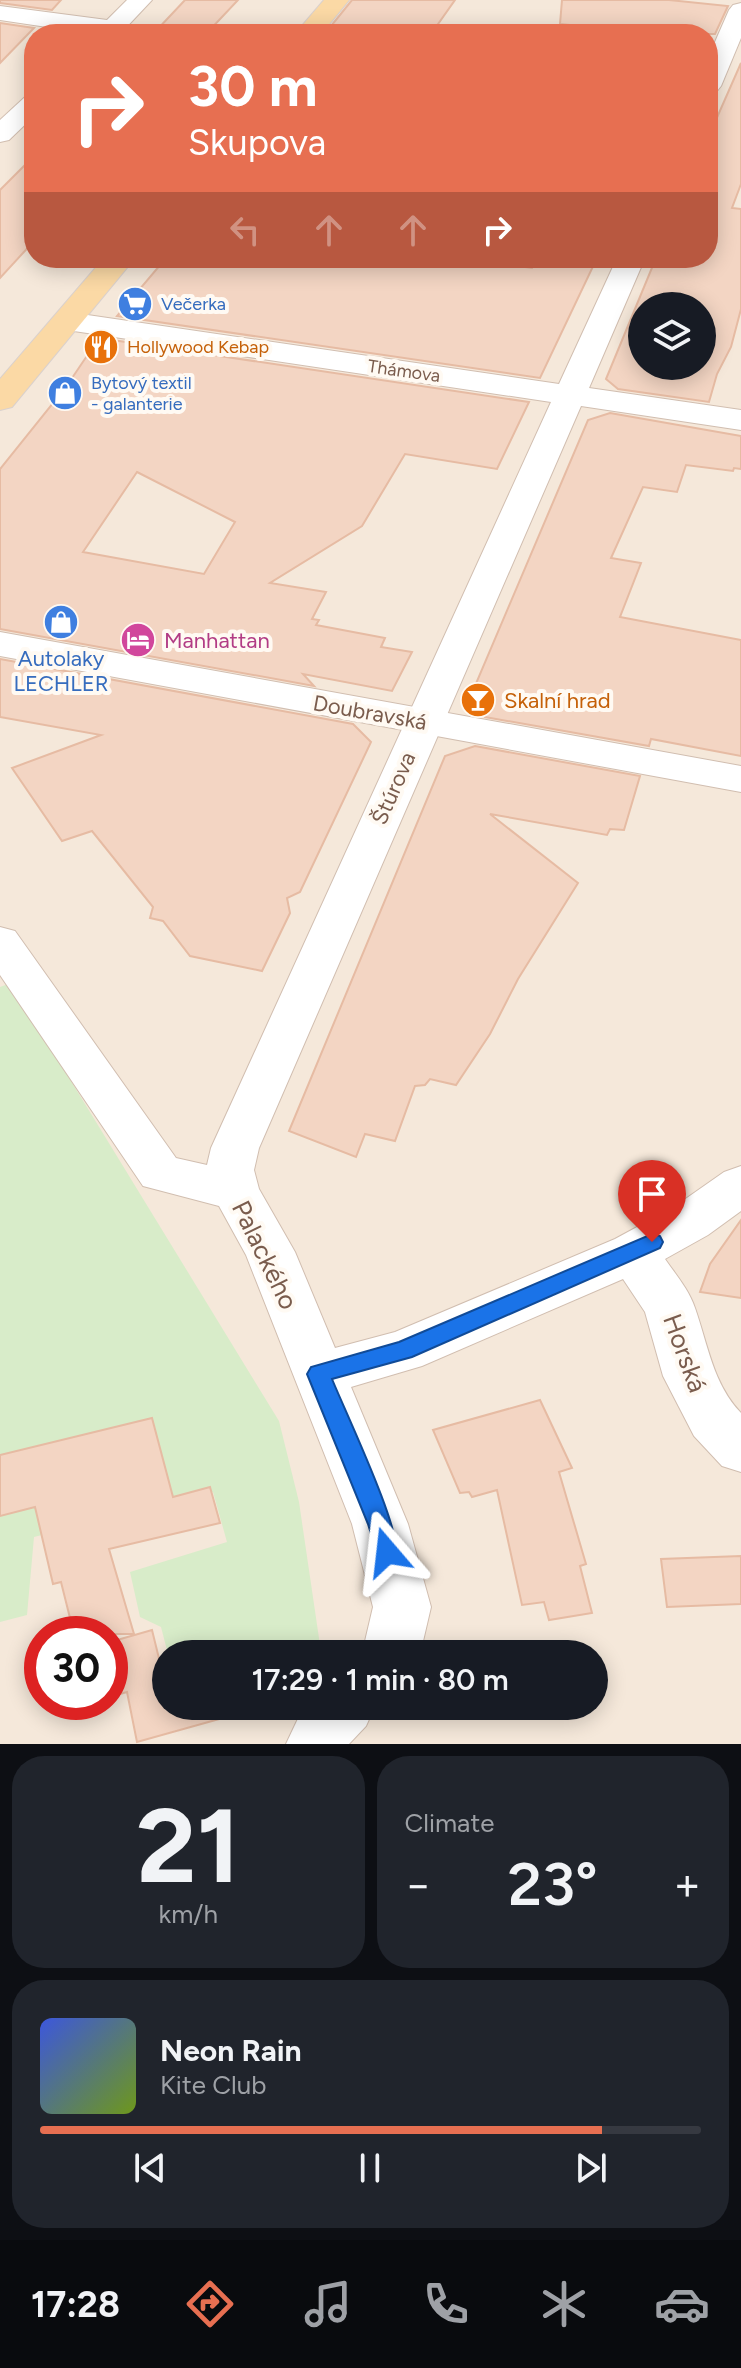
<!DOCTYPE html>
<meta charset="utf-8">
<style>
:root{--surface:#171b24;--page:#20242c;--text:#f1f3f6;--muted:#9ea1a6;--line:#363941;--accent:#e76f51}
body{margin:0;font-family:Figtree,sans-serif;background:var(--page);color:var(--text);height:100vh;display:flex;flex-direction:column;font-size:30px;white-space:nowrap}
*{box-sizing:border-box;margin:0}
p{font-size:26px;color:var(--muted)}
.icon{flex:none;width:44px;height:44px;fill:none;stroke:currentColor;stroke-width:2;stroke-linecap:round;stroke-linejoin:round}
.map{position:relative;height:1744px;overflow:hidden}
.details{display:flex;flex-direction:column;gap:12px;padding:12px;background:#0d0f14;flex:1}
.details>*{flex:none}
.top-card{position:absolute;left:24px;top:24px;width:694px;height:244px;border-radius:32px;box-shadow:0 4px 20px #0003;background:#e76f51;color:#fff;overflow:hidden}
.fabs{position:absolute;left:628px;top:292px;display:grid;gap:16px}
.fabs a{display:grid;place-items:center;width:88px;height:88px;border-radius:50%;background:var(--surface);box-shadow:0 4px 20px #0003;font-size:40px}
.speed{position:absolute;left:24px;top:1616px;display:flex;gap:16px;font-size:40px;font-weight:700;text-align:center}
.speed>*{display:grid;place-content:center;width:104px;height:104px;border-radius:50%;background:var(--surface);box-shadow:0 4px 20px #0003;line-height:1}
.speed .limit{border:12px solid #d22;background:#fff;color:#111}
.pin{position:absolute;display:grid;place-items:center;width:68px;height:68px;color:#fff;margin:-82px -34px;border-radius:50% 50% 50% 0;rotate:-45deg;box-shadow:0 0 8px #0007}
.pin .icon{rotate:45deg}
.me{position:absolute;width:88px;margin:-44px;rotate:343deg;stroke-linejoin:round;filter:drop-shadow(0 0 6px #0008)}
.turn{display:flex;align-items:center;gap:28px;height:168px;padding:0 32px;font-size:36px}
.turn .icon{width:104px;height:104px;stroke-width:2.5}
.turn b{display:block;font-size:56px;line-height:68px}
.lanes{display:flex;align-items:center;height:76px;padding:0 32px;background:#0003;justify-content:center;gap:40px;direction:ltr}
.lanes .off{opacity:.35}
.big{font-size:60px;font-weight:600;line-height:1.1}
.details .tile{flex:1;display:flex;flex-direction:column;justify-content:center;gap:12px;min-width:0;padding:0 28px;border-radius:32px;background:var(--page)}
.details .dial{align-items:center;gap:0}
.dial b{font-size:104px;line-height:1}
.song{display:flex;align-items:center;gap:24px}
.cover{width:96px;height:96px;border-radius:12px;background:linear-gradient(135deg,hsl(230 70% 55%),hsl(80 70% 35%))}
.played{height:8px;border-radius:4px;background:linear-gradient(90deg,var(--accent) 85%,var(--line) 85%)}
.keys{display:flex;justify-content:space-around;direction:ltr}
.heat{display:flex;justify-content:space-between;align-items:center;font-size:44px;direction:ltr}
.details .tiles{flex:1;display:grid;gap:12px;grid-template-columns:1fr 1fr}
.tile:last-child{grid-column:span 2}
.trip{position:absolute;left:152px;top:1640px;width:456px;height:80px;border-radius:40px;background:var(--surface);box-shadow:0 4px 20px #0003;font-weight:600;line-height:80px;text-align:center}
.menu{display:flex;height:128px;justify-content:space-around;align-items:center;background:#090b0e;color:var(--muted)}
.menu .icon{width:56px;height:56px}
.menu .selected{color:var(--accent)}
.menu b{font-size:36px;color:var(--text)}
.map>svg:first-child{display:block}
.residential{fill:#f5e8da;fill-rule:evenodd}
.green{fill:#d8ecc9}
.building{fill:#f3d5c3;stroke:#e6bba3;stroke-width:2;fill-rule:evenodd}
.lines{fill:none;stroke-linecap:round;stroke-linejoin:round}
.minor-casing{stroke:#d1beb0;stroke-width:2}
.tertiary-casing{stroke:#d1beb0;stroke-width:2}
.primary-casing{stroke:#dad1cd;stroke-width:2}
.minor{fill:#fff;fill-rule:evenodd}
.tertiary{fill:#fff;fill-rule:evenodd}
.primary{fill:#fbd9a5;fill-rule:evenodd}
.route{fill:#1a73e8;stroke:#114b97;stroke-width:2}
.labels{text-anchor:middle;stroke-width:8;stroke-linejoin:round;paint-order:stroke}
.far-shop-label{font-size:18px;fill:#366cbe;stroke:#fffaf3;text-anchor:start}
.far-food-label{font-size:18px;fill:#c56008;stroke:#fffaf3;text-anchor:start}
.far-street-label{font-size:18px;fill:#7a5c4d;stroke:#fffaf3}
.hotel-label{font-size:22px;fill:#b23c85;stroke:#fffaf3;text-anchor:start}
.shop-label{font-size:22px;fill:#366cbe;stroke:#fffaf3}
.food-label{font-size:22px;fill:#c56008;stroke:#fffaf3;text-anchor:start}
.street-label{font-size:22px;fill:#7a5c4d;stroke:#fffaf3}
.near-street-label{font-size:26px;fill:#7a5c4d;stroke:#fffaf3}
</style>
<div class="map">
<svg width="741" height="1744" viewBox="0 0 741 1744">
<rect width="100%" height="100%" fill="#fdf6ec"/>
<path class="residential" d="M0,0H741V1744H0ZM34,34H708V258H34ZM642,306H702V366H642ZM42,1634H110V1702H42ZM166,1654H594V1706H166Z"/>
<path class="green" d="M11,983L279,1421L299,1502L320,1645L312,1654H168L161,1627L140,1617L130,1572L227,1542L213,1492L34,1537L27,1615L0,1622V987Z"/>
<g class="building">
<path d="M0,0H61L52,10L0,3Z"/>
<path d="M185,0H238L206,34H153Z"/>
<path d="M352,0H455L431,34L331,26Z"/>
<path d="M562,0H669L728,6L715,34H658L560,24Z"/>
<path d="M0,23L34,28L0,63Z"/>
<path d="M741,63V184L732,208L741,209V309L731,347L717,374L709,402L618,389L606,379L656,258H708V138ZM642,306H702V366H642Z"/>
<path d="M34,156V241L0,278V190Z"/>
<path d="M166,258H456L532,268L536,258H597L540,378L117,316Z"/>
<path d="M99,338L529,402L497,469L405,454L362,526L270,583L326,592L312,619L319,620L316,625L385,638L381,647L412,652L392,691L303,674L314,686L0,629V469L66,387ZM137,472L235,522L204,574L83,552Z"/>
<path d="M610,413L741,436V469L734,468L733,471L686,465L677,492L643,487L611,558L641,563L620,617L741,640V756L651,739L649,746L485,717L469,700L588,420Z"/>
<path d="M0,659L353,724L371,742L300,892L287,898L290,913L262,971L190,956L163,921L150,918L153,907L92,831L62,841L12,768L101,735L0,717Z"/>
<path d="M475,746L640,776L624,830L610,829L607,835L490,814L578,883L518,979L490,1034L456,1085L430,1079L425,1085L415,1086L395,1141L365,1134L356,1157L289,1131L445,756Z"/>
<path d="M741,1220V1298L700,1292L710,1264Z"/>
<path d="M540,1400L572,1468L559,1472L586,1564L580,1566L592,1613L549,1620L544,1602L522,1605L497,1490L472,1497L469,1492L460,1493L433,1430Z"/>
<path d="M152,1418L173,1497L210,1487L220,1523L109,1549L134,1634H74L61,1582L53,1584L35,1507L0,1516V1455Z"/>
<path d="M741,1556V1604L667,1607L661,1559Z"/>
<path d="M152,1630L166,1687V1706H229L230,1716L137,1742L127,1692L110,1697V1642Z"/>
</g>
<g class="lines">
<g class="minor-casing">
<g id="minor">
<path d="M127,0H152L120,34H94L0,20V6L107,20Z"/>
<path d="M741,3V38L721,86L717,91L708,94V58L729,10L733,5Z"/>
<path d="M34,94V116L9,140L0,142V120L25,97Z"/>
<path d="M617,258H645L589,388L741,410V430L581,406L259,1148L254,1170L259,1189L295,1252L335,1348L395,1332L615,1239L674,1207L724,1172L741,1166V1211L708,1235L665,1259C676,1275 689,1290 695,1308C708,1345 713,1384 741,1413V1472L722,1466L694,1436L663,1376L645,1312L623,1279L422,1366L351,1387L408,1524L431,1607L420,1654H362L373,1607L352,1524L246,1255L219,1206L143,1186L0,975V927L15,931L176,1158L207,1165L211,1148L551,402L67,330L56,327L52,321L56,315L67,312L559,384Z"/>
<path d="M304,1706H375L366,1726L349,1744H286Z"/>
</g>
</g>
<g class="tertiary-casing">
<path id="tertiary" d="M0,632L741,766V792L0,656Z"/>
</g>
<g class="primary-casing">
<g id="primary">
<path d="M324,0H349L321,34H295Z"/>
<path d="M104,258H135L12,407L0,410V379Z"/>
</g>
</g>
<use href="#minor" class="minor"/>
<use href="#tertiary" class="tertiary"/>
<use href="#primary" class="primary"/>
</g>
<path class="route" d="M652,1234L660,1236L663,1242L660,1248L412,1357L332,1379C344,1409 406,1538 396,1560L387,1563L379,1560L368,1524L307,1374L311,1367L399,1342Z"/>
<defs>
<g id="supermarket-disc" transform="scale(1.8)"><circle r="9.5" fill="#3f7fe0" stroke="#fffaf3"/><path d="M-6-5.5h2.5l.6 2H6L4.5 2H-2.5L-4.4-4H-6ZM-1.5 3.2a1.3 1.3 0 1 0 .1 0ZM3 3.2a1.3 1.3 0 1 0 .1 0Z" fill="#fff"/></g>
<g id="restaurant-disc" transform="scale(1.8)"><circle r="9.5" fill="#e8710a" stroke="#fffaf3"/><path d="M-5-6h1v4h1v-4h1v4h1v-4h1v5L-1.5 .5V6h-2V.5L-5-1ZM5-6V6H3V1.5H1.5Q1.5-4 5-6Z" fill="#fff"/></g>
<g id="shop-disc" transform="scale(1.8)"><circle r="9.5" fill="#3f7fe0" stroke="#fffaf3"/><path d="M-5-2.5h2.3a2.7 3.5 0 0 1 5.4 0H5L5.5 6h-11ZM-1.5-2.5h3a1.5 2.3 0 0 0-3 0Z" fill="#fff"/></g>
<g id="hotel-disc" transform="scale(1.8)"><circle r="9.5" fill="#d1479c" stroke="#fffaf3"/><path d="M-6-4.5h1.5V1H6V5H4.5V3h-9V5H-6ZM-4 0a1.8 1.8 0 1 1 3.6 0ZM.5 0V-2.5h3Q6-2.5 6 0Z" fill="#fff"/></g>
<g id="bar-disc" transform="scale(1.8)"><circle r="9.5" fill="#e8710a" stroke="#fffaf3"/><path d="M-6-5H6L.8 .8V4.5H3.5V6h-7V4.5H-.8V.8Z" fill="#fff"/></g>
</defs>
<g fill-rule="evenodd">
<use href="#supermarket-disc" x="135" y="304"/>
<use href="#restaurant-disc" x="101" y="347"/>
<use href="#shop-disc" x="65" y="393"/>
<use href="#shop-disc" x="61" y="622"/>
<use href="#hotel-disc" x="138" y="640"/>
<use href="#bar-disc" x="478" y="700"/>
</g>
<g class="labels">
<g class="far-shop-label">
<text x="161" y="310">Večerka</text>
<text x="91" y="389">Bytový textil<tspan x="91" dy="21">- galanterie</tspan></text>
</g>
<g class="far-food-label">
<text x="127" y="353">Hollywood Kebap</text>
</g>
<g class="far-street-label">
<text transform="translate(404 371) rotate(8)" y="6">Thámova</text>
</g>
<g class="hotel-label">
<text x="164" y="648">Manhattan</text>
</g>
<g class="shop-label">
<text x="61" y="666">Autolaky<tspan x="61" dy="25">LECHLER</tspan></text>
</g>
<g class="food-label">
<text x="504" y="708">Skalní hrad</text>
</g>
<g class="street-label">
<text transform="translate(370 712) rotate(10)" y="8">Doubravská</text>
<text transform="translate(393 788) rotate(-66)" y="8">Štúrova</text>
</g>
<g class="near-street-label">
<text transform="translate(265 1255) rotate(64)" y="9">Palackého</text>
<text transform="translate(685 1353) rotate(70)" y="9">Horská</text>
</g>
</g>
</svg>
<div class="fabs">
<a><svg class="icon" aria-label="layers" viewBox="0 0 24 24"><path d="M12 4l9 5-9 5-9-5zM3 14l9 5 9-5"/></svg></a>
</div>
<div class="speed"><div class="limit">30</div></div>
<div class="pin" style="left:652px;top:1242px;background:#d93025"><svg class="icon" aria-label="arrive" viewBox="0 0 24 24"><path d="M6 21V4h12l-3 4 3 4H6"/></svg></div>
<svg class="me" style="left:387px;top:1552px" viewBox="-20 -20 40 40"><path d="M0-17L14 15 0 8-14 15z" fill="#1a73e8" stroke="#fff" stroke-width="4"/></svg>
<div class="trip">17:29 · 1 min · 80 m</div>
<div class="top-card">
<div class="turn"><svg class="icon" aria-label="right" viewBox="0 0 24 24"><path d="M7 20v-9h11M14 6l5 5-5 5"/></svg><div><b>30 m</b>Skupova</div></div>
<div class="lanes"><svg class="icon off" aria-label="left" viewBox="0 0 24 24"><path d="M17 20v-9H6M10 6l-5 5 5 5"/></svg><svg class="icon off" aria-label="ahead" viewBox="0 0 24 24"><path d="M12 20V5M6 11l6-6 6 6"/></svg><svg class="icon off" aria-label="ahead" viewBox="0 0 24 24"><path d="M12 20V5M6 11l6-6 6 6"/></svg><svg class="icon" aria-label="right" viewBox="0 0 24 24"><path d="M7 20v-9h11M14 6l5 5-5 5"/></svg></div>
</div>
</div>
<section class="details">
<div class="tiles">
<div class="tile dial"><b>21</b><p>km/h</p></div>
<div class="tile"><p>Climate</p>
<div class="heat"><a>−</a><b class="big">23°</b><a>+</a></div>
</div>
<div class="tile">
<div class="song"><i class="cover"></i><div><b>Neon Rain</b><p>Kite Club</p></div></div>
<div class="played"></div>
<div class="keys"><svg class="icon" aria-label="previous" viewBox="0 0 24 24"><path d="M18 5L8 12l10 7zM5 5v14"/></svg><svg class="icon" aria-label="pause" viewBox="0 0 24 24"><path d="M8 5v14M16 5v14"/></svg><svg class="icon" aria-label="next" viewBox="0 0 24 24"><path d="M6 5l10 7-10 7zM19 5v14"/></svg></div>
</div>
</div>
</section>
<nav class="menu">
<b>17:28</b>
<svg class="icon selected" aria-label="directions" viewBox="0 0 24 24"><path d="M12 3l9 9-9 9-9-9zM9 14v-3h6M13 9l2 2-2 2"/></svg>
<svg class="icon" aria-label="music" viewBox="0 0 24 24"><path d="M9 18V5l10-2v13"/><circle cx="6" cy="18" r="3"/><circle cx="16" cy="16" r="3"/></svg>
<svg class="icon" aria-label="phone" viewBox="0 0 24 24"><path d="M5 4h4l2 5-3 2q2 4 5 5l2-3 5 2v4C11 20 4 13 5 4z"/></svg>
<svg class="icon" aria-label="climate" viewBox="0 0 24 24"><path d="M12 3v18M4 7l16 10M4 17L20 7"/></svg>
<svg class="icon" aria-label="car" viewBox="0 0 24 24"><path d="M5 17H2v-5l4-1 3-4h7l3 4 3 1v5h-3M9 17h6M6 11h13"/><circle cx="7" cy="17" r="2"/><circle cx="17" cy="17" r="2"/></svg>
</nav>
